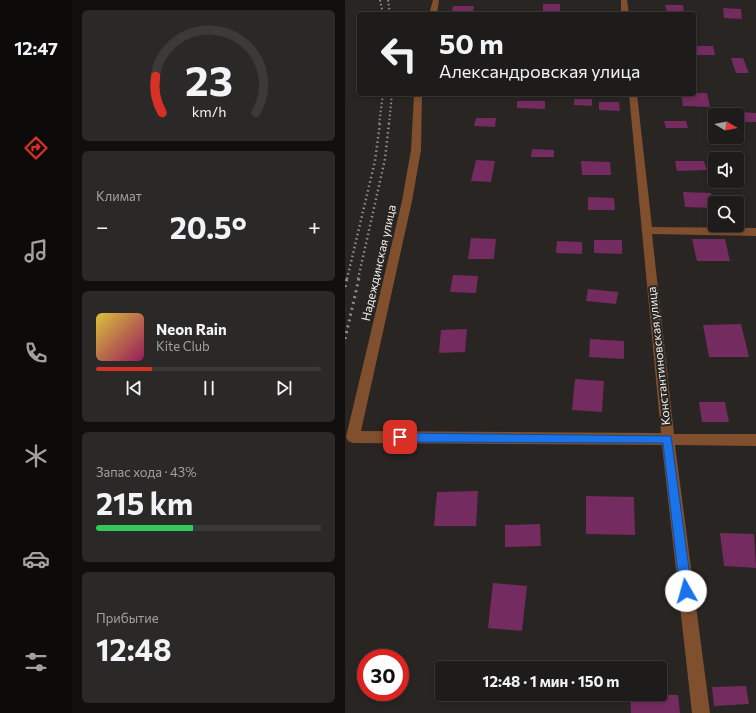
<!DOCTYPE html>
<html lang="ru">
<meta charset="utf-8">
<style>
:root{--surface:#1e1c1a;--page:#2b2927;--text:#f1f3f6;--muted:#a1a1a2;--line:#3c3a39;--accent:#d93025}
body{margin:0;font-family:Commissioner,sans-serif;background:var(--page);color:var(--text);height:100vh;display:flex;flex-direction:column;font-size:15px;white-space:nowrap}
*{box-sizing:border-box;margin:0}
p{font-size:13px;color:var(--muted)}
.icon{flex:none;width:22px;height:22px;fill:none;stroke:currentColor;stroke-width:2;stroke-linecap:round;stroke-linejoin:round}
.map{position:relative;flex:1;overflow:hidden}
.sheet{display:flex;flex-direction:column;gap:10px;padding:10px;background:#100f0e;width:273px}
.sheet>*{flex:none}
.top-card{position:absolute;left:12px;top:12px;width:339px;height:84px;border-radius:4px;box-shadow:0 2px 6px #0003,0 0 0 1px var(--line);background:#1e1c1a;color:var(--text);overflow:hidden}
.needle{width:26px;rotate:100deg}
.buttons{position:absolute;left:363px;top:108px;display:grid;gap:8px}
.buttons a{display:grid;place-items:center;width:36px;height:36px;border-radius:4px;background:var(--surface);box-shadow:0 2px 6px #0003,0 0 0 1px var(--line);font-size:20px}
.speed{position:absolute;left:12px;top:649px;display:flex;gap:8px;font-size:20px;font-weight:700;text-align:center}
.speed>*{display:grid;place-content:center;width:52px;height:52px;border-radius:50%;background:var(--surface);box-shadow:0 2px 6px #0003,0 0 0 1px var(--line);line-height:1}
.speed .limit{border:6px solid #d22;background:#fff;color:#111}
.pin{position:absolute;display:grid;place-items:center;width:34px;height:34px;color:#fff;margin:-17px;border-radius:8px;box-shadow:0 2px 6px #0006}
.me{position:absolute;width:44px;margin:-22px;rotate:353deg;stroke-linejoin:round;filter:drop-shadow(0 0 3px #0008)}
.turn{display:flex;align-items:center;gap:14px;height:84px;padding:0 16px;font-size:18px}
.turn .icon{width:52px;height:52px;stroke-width:2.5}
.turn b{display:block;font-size:28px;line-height:34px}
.big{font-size:30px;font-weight:700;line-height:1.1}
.sheet .card{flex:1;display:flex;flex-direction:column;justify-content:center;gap:6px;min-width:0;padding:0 14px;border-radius:6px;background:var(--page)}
.sheet .dial{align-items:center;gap:0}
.dial svg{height:104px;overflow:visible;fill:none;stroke:var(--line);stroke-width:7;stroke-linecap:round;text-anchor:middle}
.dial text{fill:var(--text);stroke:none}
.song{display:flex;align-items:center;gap:12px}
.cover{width:48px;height:48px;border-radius:6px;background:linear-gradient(135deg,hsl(50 70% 55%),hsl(330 70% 35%))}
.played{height:4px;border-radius:2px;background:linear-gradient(90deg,var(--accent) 25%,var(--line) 25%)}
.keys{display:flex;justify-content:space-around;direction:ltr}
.heat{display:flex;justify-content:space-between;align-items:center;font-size:22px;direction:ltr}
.charge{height:6px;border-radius:3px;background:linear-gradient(90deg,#34c759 43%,var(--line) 0)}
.trip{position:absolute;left:90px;top:661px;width:232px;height:40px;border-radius:4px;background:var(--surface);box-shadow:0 2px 6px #0003,0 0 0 1px var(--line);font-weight:700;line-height:40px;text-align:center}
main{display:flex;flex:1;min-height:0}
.dock{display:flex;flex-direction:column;width:72px;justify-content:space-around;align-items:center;background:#0c0b0a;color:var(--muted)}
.dock .icon{width:28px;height:28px}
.dock .selected{color:var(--accent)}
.dock b{font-size:18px;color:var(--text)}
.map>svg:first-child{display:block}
.building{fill:#742b5f}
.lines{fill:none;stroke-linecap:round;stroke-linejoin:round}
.minor{fill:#804f2d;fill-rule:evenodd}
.rail-far2{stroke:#918e8c;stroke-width:2;stroke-dasharray:1.5 2.5;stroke-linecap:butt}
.rail-far1{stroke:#918e8c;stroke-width:2.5;stroke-dasharray:1.5 3;stroke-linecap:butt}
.rail{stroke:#918e8c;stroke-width:3;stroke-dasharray:2 4;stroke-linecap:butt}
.route{fill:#1a73e8;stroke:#114b97}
.labels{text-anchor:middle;stroke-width:4;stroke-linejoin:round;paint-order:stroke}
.street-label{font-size:12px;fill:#f1efed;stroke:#282522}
</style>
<main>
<nav class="dock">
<b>12:47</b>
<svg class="icon selected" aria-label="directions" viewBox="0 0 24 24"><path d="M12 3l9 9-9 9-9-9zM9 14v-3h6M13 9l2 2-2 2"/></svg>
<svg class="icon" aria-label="music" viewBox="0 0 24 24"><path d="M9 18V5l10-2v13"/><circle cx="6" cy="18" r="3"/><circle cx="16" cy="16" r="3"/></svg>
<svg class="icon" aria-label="phone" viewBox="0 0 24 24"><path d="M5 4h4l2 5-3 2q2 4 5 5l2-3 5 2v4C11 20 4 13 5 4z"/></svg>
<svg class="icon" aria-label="climate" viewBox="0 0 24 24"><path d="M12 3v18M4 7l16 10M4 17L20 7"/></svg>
<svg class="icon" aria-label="car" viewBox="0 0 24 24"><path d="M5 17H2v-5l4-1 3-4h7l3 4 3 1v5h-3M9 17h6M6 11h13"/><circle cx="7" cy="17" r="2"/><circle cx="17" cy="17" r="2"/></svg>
<svg class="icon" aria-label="filters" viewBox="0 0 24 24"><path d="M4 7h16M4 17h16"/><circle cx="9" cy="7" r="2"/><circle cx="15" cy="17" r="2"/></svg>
</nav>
<section class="sheet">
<div class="card dial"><svg viewBox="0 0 100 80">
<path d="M14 69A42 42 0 1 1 86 69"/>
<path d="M14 69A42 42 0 0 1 9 41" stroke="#d93025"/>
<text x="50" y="56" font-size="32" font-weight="700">23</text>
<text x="50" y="72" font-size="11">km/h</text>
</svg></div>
<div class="card"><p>Климат</p>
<div class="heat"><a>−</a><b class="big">20.5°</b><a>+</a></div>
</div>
<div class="card">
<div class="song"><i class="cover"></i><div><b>Neon Rain</b><p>Kite Club</p></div></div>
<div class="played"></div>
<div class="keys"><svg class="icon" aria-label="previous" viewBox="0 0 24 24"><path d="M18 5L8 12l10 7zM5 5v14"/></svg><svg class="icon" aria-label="pause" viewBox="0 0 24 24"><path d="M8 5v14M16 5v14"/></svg><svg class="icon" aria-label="next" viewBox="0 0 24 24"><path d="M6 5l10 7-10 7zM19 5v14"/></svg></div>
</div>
<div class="card"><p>Запас хода · 43%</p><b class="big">215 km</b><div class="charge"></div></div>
<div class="card"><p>Прибытие</p><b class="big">12:48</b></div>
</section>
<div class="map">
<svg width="411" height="713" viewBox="0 0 411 713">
<rect width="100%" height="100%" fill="#282522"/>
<g class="building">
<rect x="198" y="4" width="17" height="7"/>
<path d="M320,5H338L339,12H322Z"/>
<path d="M108,6H129L128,11H107Z"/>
<path d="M378,8L396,9L397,19L379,18Z"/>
<path d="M349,46H368L370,55H349Z"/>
<path d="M386,58H398L404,73H391Z"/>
<path d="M349,93H362L365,107L338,106L336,94Z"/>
<path d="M229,99H247V106L229,105Z"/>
<path d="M172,101H200V109L172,108Z"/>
<path d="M254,102H274L275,111L254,110Z"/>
<path d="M397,112L411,113V122H399Z"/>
<path d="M131,118H151L150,127L129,126Z"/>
<path d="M319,121H341L343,128H321Z"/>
<path d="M187,149L209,150V157H186Z"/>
<path d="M131,160L150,161L146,182L126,181Z"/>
<path d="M236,161L265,162L266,175H237Z"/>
<path d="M330,161H359L362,170L332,171Z"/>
<path d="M338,192L366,193L369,208L340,207Z"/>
<path d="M243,197L269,198L270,210H243Z"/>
<path d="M126,238L151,239L149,259H123Z"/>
<path d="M347,239H380L385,261H352Z"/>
<path d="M249,240H277V254L249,253Z"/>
<path d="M212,241L237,242V254L211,253Z"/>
<path d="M108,275L133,276L131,293L105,292Z"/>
<path d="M243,289L273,292L271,304L241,301Z"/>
<path d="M396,324L404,357H364L358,325Z"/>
<path d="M122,329L120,352L94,353L96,330Z"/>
<path d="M245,339L279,341V359L244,357Z"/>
<path d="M230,379L259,381L257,412L227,410Z"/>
<path d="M354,402H380L384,422H357Z"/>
<path d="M133,491L131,526H89L92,492Z"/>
<path d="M241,496L289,497L290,535L241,534Z"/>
<path d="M195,524L196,546L160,547V525Z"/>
<path d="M375,533L409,534L411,568L379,566Z"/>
<path d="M148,583L182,586L177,631L143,628Z"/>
<path d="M401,686L404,704L369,706L367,687Z"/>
<path d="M285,694L333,695L335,713H286Z"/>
</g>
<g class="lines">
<g class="minor">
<path d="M88,0H94L92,14H84Z"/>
<path d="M276,0H282L284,14H276Z"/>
<path d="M69,94H77L76,150L67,201L16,431L316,433L284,94H292L307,227L411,228V236L307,234L329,434H411V446L330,445L365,713H347L317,445L8,443L3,441L1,437L57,201L66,150Z"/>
</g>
<g class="rail-far2">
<path d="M35,0L38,14"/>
<path d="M43,0L45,14"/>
<path d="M34,124L38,94"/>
<path d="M44,124L47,94"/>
</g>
<g class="rail-far1">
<path d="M2,279L30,161L35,123"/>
<path d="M13,279L40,159L44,123"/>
</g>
<g class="rail">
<path d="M0,287L2,278"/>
<path d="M0,339L14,278"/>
</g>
</g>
<path class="route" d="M55,433L326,436L347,591L345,595L341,597L337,595L335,591L318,443L55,442L50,437Z"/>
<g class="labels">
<g class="street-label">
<text transform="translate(34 263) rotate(-77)" y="4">Надеждинская улица</text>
<text transform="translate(314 356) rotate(-96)" y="4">Константиновская улица</text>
</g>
</g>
</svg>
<div class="buttons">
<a><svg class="needle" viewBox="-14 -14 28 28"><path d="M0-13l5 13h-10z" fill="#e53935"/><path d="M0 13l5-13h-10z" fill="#a1a1a2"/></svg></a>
<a><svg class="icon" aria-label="sound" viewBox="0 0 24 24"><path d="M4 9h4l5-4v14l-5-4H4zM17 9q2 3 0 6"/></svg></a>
<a><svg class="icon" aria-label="search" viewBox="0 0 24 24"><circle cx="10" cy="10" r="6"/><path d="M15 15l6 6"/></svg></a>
</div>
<div class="speed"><div class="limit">30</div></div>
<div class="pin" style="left:55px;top:437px;background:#d93025"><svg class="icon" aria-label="arrive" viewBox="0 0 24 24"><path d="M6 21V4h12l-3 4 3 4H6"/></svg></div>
<svg class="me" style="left:341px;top:591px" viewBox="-20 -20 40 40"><circle r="19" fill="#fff"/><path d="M0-13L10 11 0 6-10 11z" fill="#1a73e8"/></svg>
<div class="trip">12:48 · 1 мин · 150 m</div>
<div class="top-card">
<div class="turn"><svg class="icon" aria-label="left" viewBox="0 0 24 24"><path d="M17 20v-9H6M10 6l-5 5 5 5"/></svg><div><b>50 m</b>Александровская улица</div></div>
</div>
</div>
</main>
